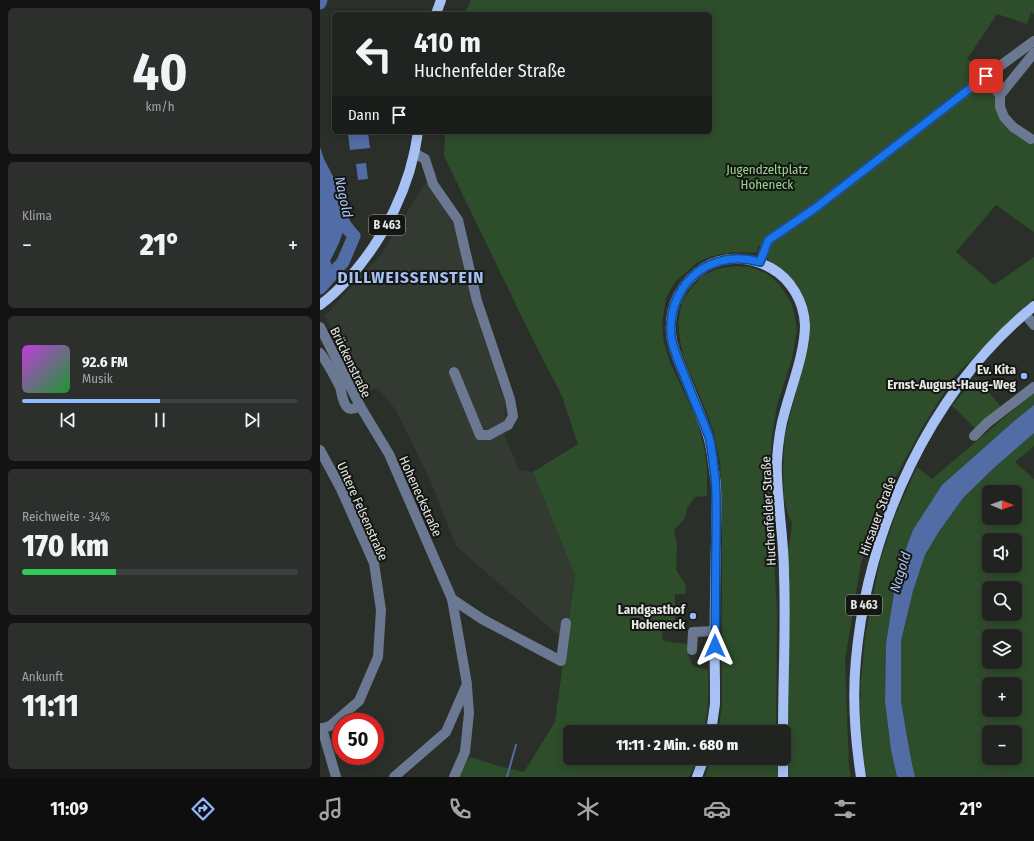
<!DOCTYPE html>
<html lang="de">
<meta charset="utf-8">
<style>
:root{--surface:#202320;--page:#2d2f2d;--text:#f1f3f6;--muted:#a2a4a5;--line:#3d403e;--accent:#94b7fd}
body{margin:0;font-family:"Fira Sans Condensed",sans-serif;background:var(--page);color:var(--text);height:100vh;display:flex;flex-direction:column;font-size:15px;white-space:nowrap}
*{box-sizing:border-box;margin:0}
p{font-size:13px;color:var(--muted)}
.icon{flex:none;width:22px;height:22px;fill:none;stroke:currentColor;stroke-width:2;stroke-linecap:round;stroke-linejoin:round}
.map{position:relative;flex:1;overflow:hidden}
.details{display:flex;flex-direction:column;gap:8px;padding:8px;background:#121312;width:320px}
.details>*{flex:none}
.banner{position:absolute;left:12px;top:12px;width:380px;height:122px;border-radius:6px;box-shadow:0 2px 10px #0003,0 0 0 1px var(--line);background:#202320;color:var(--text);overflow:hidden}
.needle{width:26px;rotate:91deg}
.controls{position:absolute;left:662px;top:485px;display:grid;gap:8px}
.controls a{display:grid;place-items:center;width:40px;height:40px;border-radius:6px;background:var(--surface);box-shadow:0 2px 10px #0003,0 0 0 1px var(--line);font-size:20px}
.speed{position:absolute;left:12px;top:713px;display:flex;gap:8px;font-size:20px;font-weight:700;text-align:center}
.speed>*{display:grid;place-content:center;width:52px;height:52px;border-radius:50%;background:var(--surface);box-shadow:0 2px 10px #0003,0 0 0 1px var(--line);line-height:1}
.speed .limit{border:6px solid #d22;background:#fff;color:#111}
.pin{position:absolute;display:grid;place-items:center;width:34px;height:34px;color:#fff;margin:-17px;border-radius:8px;box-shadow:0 2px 6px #0006}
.me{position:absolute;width:44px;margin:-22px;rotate:0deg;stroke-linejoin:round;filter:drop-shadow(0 0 3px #0008)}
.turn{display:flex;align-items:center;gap:14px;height:84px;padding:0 16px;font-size:18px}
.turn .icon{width:52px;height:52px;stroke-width:2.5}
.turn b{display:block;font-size:28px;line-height:34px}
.then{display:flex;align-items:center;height:38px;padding:0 16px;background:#0003;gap:8px;font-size:15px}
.big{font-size:30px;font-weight:800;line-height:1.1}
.details .widget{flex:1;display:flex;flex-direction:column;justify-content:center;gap:6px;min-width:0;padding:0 14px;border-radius:6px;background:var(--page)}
.details .dial{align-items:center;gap:0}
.dial b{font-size:52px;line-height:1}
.song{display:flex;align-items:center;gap:12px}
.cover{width:48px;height:48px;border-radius:6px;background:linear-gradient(135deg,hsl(290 70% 55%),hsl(130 70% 35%))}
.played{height:4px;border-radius:2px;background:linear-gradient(90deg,var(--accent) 50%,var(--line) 50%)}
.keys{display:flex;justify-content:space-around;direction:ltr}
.heat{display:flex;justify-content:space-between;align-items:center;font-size:22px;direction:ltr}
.charge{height:6px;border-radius:3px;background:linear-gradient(90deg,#34c759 34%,var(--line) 0)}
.trip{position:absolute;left:243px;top:725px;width:228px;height:40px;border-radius:6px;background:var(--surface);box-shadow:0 2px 10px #0003,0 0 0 1px var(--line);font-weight:800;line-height:40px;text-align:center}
.tab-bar{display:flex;height:64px;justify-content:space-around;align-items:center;background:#0d0e0d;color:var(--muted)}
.tab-bar .icon{width:28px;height:28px}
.tab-bar .on{color:var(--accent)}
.tab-bar b{font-size:18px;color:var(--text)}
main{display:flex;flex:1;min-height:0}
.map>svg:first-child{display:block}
.built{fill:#323a31}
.green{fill:#2e4d2b;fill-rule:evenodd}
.water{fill:#526da5}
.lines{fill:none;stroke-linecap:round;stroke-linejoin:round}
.stream{stroke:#526da5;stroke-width:2}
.river{stroke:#526da5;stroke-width:13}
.minor{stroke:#6b7891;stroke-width:10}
.major{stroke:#a7c1f5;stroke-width:10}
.route-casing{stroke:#114b97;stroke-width:10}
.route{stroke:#1a73e8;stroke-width:7}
.poi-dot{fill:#94b7fd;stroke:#151614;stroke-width:1.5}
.labels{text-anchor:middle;stroke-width:4;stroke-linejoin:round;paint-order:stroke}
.shield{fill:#151614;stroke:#a7a9a6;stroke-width:1}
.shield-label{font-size:12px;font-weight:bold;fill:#e6e8e5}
.park-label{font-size:13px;fill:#94d78c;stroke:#151614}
.street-label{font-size:13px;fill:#e6e8e5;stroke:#151614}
.poi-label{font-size:13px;font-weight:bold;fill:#e6e8e5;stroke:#151614;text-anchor:end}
.water-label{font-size:14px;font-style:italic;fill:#aac3f3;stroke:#151614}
.district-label{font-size:17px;font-weight:bold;letter-spacing:1px;fill:#a5c0f4;stroke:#151614}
</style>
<main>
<section class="details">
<div class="widget dial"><b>40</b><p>km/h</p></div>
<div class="widget"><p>Klima</p>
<div class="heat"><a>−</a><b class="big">21°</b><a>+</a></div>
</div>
<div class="widget">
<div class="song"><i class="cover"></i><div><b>92.6 FM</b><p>Musik</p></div></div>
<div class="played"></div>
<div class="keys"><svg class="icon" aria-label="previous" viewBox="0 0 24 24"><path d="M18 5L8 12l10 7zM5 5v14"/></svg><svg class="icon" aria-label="pause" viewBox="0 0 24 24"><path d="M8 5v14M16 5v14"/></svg><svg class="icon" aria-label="next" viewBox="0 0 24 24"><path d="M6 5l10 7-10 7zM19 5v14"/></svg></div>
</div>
<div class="widget"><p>Reichweite · 34%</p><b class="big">170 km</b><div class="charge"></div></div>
<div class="widget"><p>Ankunft</p><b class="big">11:11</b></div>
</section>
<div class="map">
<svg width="714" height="777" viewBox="0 0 714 777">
<rect width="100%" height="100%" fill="#2b2f2a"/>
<path class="built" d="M107,180L131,218L143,252L153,305L185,402L184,434L199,470L213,472L255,576L246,642L136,546L111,482L76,410L57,388L39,393L5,316L62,253Z"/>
<g class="green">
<path d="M151,0H714V14L711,12L707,24L677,14L647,59L666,72L678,96V108L714,142V232L676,205L636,252L674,285L714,257V298L634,377L602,428L568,491L541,563L525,660L529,767L531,777H468L467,709L468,550L471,534L472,523L469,517L464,500L463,466L465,435L489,342L490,319L486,303L479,289L468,276L448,260L443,247L438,246L437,252L431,253L418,252L406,253L390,257L378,262L355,282L346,298L342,324L344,343L350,362L377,420L385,452L387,470V496L375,497L367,508L365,518L354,530L357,546L356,570L366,585L365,594H355V627L343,628L342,634L343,641L367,644L369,657L373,666L388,670C389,691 389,711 383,732H250V758H376L373,769L369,777H138L147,760L151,757L178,766L204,772L235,722L255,576L213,472L258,444L242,396L213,340L124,156L125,132H390V14H144Z"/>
<path d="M415,266L430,267L446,273L459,284L472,304L477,328L472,359L457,405L452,437L449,475L457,612L456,732H398L402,706V499L400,462L394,434L387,413L363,356L360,340L358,323L362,301L372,287L382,276L397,269Z"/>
<path d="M656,377L681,407L657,430L632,406Z"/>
<path d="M714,392V405L693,422L622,485L577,573L566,644L565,702L571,750L577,777H547L544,761L540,716L541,680L545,637L560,561L575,516L597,467L612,479Z"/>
<path d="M714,433V446L695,462L714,479V777H595L590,754L581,701V641L593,591L605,555L618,533L643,498L675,467ZM669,492H695V518H669ZM669,540H695V566H669ZM669,588H695V614H669ZM669,636H695V662H669ZM669,684H695V710H669ZM669,732H695V758H669Z"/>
<path d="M391,758H457L458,777H385Z"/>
</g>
<g class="water">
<path d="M43,132H48L50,148L30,150L28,134Z"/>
<path d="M0,147L4,159L16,182L18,204L28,219L34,226V236L25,226L19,243L10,261L12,265L3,279L0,281Z"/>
<path d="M46,163L48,179L38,180L36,164Z"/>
<path d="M714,405V433L675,467L643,498L618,533L605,555L593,591L581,641V701L590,754L595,777H577L571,750L565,702L566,644L577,573L593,530L622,485L693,422Z"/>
</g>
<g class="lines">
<path class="stream" d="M187,777L196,745"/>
<g class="river">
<path d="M0,3L1,0"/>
<path d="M0,288L23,262L34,236L25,226L23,221"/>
</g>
<g class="minor">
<path d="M666,76L680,95"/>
<path d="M711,139L693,127L684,117L680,107V95L714,53"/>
<path d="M94,153L105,159L113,184L138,220L157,301L190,399L193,416L188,425L169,435H160L134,372"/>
<path d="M440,262L448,241L450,239L494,209L661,80L714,41"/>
<path d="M705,314L714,325"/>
<path d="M0,327L40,406C36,408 31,410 28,408C22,403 22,393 20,387C14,375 8,363 0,353"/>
<path d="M40,406L69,454L132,599L147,684L126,732L74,777"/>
<path d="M654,436L667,423L714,387"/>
<path d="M0,450L20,487L54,563L61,610L58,657L39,701L10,726L0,729"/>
<path d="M132,599L162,619L241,661L246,623"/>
<path d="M372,650L373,632L395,631"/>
<path d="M2,728L16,777"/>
<path d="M134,777L145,752L149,713L147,687"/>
</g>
<g class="major">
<path d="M116,14L121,0"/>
<path d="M0,305C11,297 20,288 29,278C65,238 91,185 98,132"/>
<path d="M391,732L395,704V683C394,635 395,587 396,539C396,521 397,503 396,485C395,475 393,465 392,455C391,449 390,442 388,436C381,414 371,393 363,372C358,360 352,347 351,334C349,306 361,282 385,267C406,255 431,257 451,268C471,279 484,302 485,325C485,352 472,385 465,411C460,427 458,444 457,460C456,475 458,490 459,505C461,528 464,551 464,574C466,626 463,679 463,732"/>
<path d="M463,758V777"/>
<path d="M377,777L384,758"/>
<path d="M541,777C535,738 532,699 536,659C548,528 610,391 714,306"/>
</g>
</g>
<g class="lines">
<g class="route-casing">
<path id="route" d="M395,646C396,611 395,577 396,543C396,521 397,498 395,476C393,464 392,448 389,437C381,415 371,394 363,372C358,360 352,347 351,335C349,310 359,286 379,271C398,258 418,256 440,262L448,241L450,239L494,209L666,76"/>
</g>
<use href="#route" class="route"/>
</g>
<g class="poi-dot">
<circle cx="704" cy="376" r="4"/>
<circle cx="373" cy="616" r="4"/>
</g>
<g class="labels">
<g class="shield">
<rect x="49" y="215" width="36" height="20" rx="3"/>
<rect x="526" y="595" width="36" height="20" rx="3"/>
</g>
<g class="shield-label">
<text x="67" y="229">B 463</text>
<text x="544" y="609">B 463</text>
</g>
<g class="park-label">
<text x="447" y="174">Jugendzeltplatz<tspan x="447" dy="15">Hoheneck</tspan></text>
</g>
<g class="street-label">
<text transform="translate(31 362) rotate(64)" y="5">Brückenstraße</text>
<text transform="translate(101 496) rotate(66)" y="5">Hoheneckstraße</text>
<text transform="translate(43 511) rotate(66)" y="5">Untere Felsenstraße</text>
<text transform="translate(448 511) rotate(-93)" y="5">Huchenfelder Straße</text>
<text transform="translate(557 516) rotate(-70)" y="5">Hirsauer Straße</text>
</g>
<g class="poi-label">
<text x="696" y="374">Ev. Kita<tspan x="696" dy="15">Ernst-August-Haug-Weg</tspan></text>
<text x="365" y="614">Landgasthof<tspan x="365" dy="15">Hoheneck</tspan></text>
</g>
<g class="water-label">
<text transform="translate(24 197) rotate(78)" y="5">Nagold</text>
<text transform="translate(580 572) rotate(-73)" y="5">Nagold</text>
</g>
<g class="district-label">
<text x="91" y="283">DILLWEISSENSTEIN</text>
</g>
</g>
</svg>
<div class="controls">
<a><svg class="needle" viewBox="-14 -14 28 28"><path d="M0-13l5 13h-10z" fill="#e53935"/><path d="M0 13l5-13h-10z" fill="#a2a4a5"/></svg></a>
<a><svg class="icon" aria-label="sound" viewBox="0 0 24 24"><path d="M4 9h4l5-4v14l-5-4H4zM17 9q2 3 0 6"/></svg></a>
<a><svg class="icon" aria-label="search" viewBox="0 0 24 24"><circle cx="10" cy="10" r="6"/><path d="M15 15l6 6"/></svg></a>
<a><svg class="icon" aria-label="layers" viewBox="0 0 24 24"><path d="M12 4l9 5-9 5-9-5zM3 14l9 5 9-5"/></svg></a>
<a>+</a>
<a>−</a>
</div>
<div class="speed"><div class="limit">50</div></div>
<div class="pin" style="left:666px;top:76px;background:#d93025"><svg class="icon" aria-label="arrive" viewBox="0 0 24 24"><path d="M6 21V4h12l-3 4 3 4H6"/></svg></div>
<svg class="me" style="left:395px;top:646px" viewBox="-20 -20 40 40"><path d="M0-17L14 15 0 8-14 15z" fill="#1a73e8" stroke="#fff" stroke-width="4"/></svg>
<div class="trip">11:11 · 2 Min. · 680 m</div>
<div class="banner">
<div class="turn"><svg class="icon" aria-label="left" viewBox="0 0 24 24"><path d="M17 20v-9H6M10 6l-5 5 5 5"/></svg><div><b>410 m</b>Huchenfelder Straße</div></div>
<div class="then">Dann<svg class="icon" aria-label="arrive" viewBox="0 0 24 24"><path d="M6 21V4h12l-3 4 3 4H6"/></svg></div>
</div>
</div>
</main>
<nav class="tab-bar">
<b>11:09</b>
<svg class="icon on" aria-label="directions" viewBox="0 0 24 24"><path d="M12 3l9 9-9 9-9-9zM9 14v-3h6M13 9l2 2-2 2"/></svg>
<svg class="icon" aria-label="music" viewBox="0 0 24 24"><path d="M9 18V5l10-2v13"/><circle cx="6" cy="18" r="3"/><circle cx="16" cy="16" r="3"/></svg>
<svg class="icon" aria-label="phone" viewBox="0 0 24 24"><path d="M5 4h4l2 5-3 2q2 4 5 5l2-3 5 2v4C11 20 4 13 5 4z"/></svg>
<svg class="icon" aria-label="climate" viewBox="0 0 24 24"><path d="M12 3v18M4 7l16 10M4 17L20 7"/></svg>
<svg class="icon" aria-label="car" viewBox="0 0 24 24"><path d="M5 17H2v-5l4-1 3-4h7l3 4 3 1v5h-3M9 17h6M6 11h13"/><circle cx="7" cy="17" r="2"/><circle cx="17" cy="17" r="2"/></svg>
<svg class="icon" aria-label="filters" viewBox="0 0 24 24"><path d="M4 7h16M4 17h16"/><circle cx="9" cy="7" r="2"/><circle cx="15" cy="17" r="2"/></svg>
<b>21°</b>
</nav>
